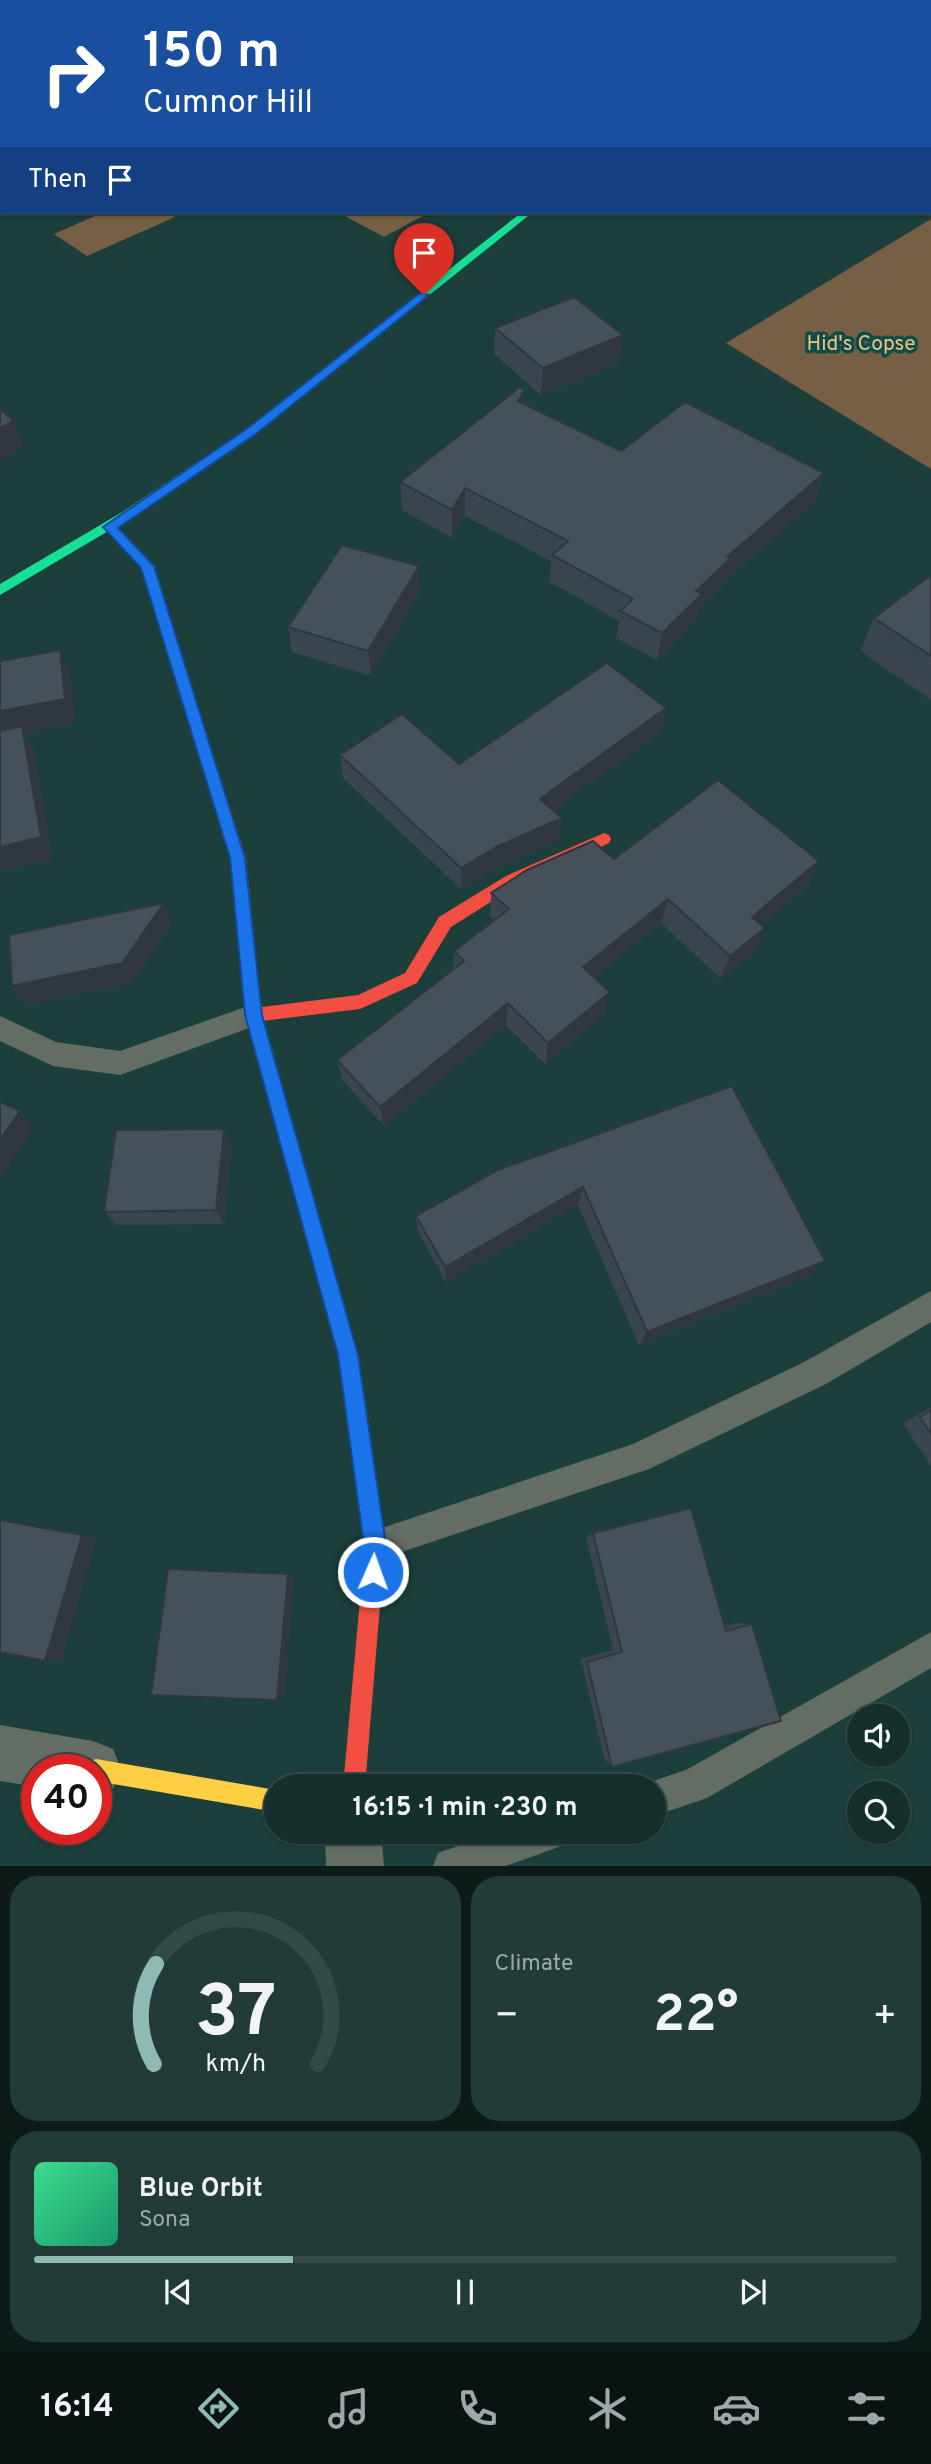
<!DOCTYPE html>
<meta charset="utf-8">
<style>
:root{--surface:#152f2c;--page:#223b38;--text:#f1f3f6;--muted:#9da9a9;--line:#344a48;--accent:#8ebab4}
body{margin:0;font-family:Overpass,sans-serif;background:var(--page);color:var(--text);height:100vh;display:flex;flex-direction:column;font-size:26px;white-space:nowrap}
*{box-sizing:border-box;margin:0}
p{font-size:23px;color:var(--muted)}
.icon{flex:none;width:38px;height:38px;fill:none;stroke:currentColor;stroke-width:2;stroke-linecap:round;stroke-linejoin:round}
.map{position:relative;height:1866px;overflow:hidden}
.sheet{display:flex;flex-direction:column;gap:10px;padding:10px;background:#0c1a18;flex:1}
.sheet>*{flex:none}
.guide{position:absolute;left:0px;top:0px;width:931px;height:214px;box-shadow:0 2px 5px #0004,0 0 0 2px var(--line);background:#1a4fa0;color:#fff;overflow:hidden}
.fabs{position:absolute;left:847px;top:1704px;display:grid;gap:14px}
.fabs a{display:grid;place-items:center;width:63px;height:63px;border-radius:50%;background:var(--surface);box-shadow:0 2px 5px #0004,0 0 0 2px var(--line);font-size:35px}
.speed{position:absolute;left:21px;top:1754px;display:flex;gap:14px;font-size:35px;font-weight:700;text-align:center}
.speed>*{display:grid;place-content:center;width:91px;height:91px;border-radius:50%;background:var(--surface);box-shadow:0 2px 5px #0004,0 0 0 2px var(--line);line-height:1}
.speed .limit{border:10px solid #d22;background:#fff;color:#111}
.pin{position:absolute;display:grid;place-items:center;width:60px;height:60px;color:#fff;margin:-72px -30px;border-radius:50% 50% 50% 0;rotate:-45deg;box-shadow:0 0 7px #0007}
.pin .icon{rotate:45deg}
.me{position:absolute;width:77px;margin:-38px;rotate:2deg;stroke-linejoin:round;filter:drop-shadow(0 0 5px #0008)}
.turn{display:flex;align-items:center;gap:24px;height:147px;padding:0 28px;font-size:32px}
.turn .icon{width:91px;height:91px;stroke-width:2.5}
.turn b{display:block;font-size:49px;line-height:60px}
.then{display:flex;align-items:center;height:66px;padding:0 28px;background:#0003;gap:14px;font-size:26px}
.big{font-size:52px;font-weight:700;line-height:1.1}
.sheet .widget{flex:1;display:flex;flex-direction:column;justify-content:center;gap:10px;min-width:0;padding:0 24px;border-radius:28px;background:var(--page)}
.sheet .dial{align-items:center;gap:0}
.dial svg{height:182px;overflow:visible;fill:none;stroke:var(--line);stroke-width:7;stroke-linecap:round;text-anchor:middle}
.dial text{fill:var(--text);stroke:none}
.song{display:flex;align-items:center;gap:21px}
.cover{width:84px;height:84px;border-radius:10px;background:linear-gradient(135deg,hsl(150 70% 55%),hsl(160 70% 35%))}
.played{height:7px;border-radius:4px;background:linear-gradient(90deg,var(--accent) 30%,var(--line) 30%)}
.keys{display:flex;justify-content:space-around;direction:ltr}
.heat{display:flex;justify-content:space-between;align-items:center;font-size:38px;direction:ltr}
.sheet .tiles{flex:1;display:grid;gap:10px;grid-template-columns:1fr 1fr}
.widget:last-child{grid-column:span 2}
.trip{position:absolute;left:264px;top:1774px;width:402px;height:70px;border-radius:35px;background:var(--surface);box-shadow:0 2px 5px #0004,0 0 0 2px var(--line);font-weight:700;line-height:70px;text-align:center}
.dock{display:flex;height:112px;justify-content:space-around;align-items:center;background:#081312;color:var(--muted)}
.dock .icon{width:49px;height:49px}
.dock .selected{color:var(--accent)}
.dock b{font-size:32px;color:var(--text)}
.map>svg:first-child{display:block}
.green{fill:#765f45}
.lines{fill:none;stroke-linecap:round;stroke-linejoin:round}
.stream{fill:#0d2b3f;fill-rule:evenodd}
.lane{fill:#646d64;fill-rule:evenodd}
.street{fill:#646d64;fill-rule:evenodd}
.fast{fill:#16e098;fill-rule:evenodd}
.slow{fill:#ffcf43;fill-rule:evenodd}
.jam{fill:#f24e42;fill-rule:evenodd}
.wall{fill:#3b454d}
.shaded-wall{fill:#30383e}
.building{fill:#455059;stroke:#30383e;stroke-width:2}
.route{fill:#1a73e8;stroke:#114b97;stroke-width:2}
.labels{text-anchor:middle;stroke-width:7;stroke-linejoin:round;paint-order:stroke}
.far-park-label{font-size:21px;fill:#f8be87;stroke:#0d4e47}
</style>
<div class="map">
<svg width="931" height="1866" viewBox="0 0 931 1866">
<rect width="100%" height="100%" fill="#1c3f3b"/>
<g class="green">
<path d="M104,212H168L175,217L87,256L54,234Z"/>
<path d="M349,212H430L384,237L343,215Z"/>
<path d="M931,219V469L726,343Z"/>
</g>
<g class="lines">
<g class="stream">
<path d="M693,0H701L702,2H693Z"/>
<rect x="929" y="183" width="2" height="7"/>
</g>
<g class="lane">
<path d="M673,0H686L687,2H674Z"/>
<path d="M254,1004L263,1007L267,1015L263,1023L120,1075L53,1066L0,1041V1016L56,1042L120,1051Z"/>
<path d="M931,1291V1322L826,1384L649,1469L375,1561L364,1556L359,1545L364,1534L633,1444L804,1362Z"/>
<path d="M931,1632V1668L707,1798L654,1816V1787L641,1785L686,1770Z"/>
<path d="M497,1832H569L564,1845L506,1866H433L438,1853Z"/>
</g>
<g class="street">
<path d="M0,1725L93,1741L113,1749L121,1769L113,1789L96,1795V1769H37V1787L0,1781Z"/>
<path d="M325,1832H381L384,1866H326Z"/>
</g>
<g class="fast">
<path d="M882,0H893L881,2Z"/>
<path d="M522,212H533L256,434L132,517L0,595V584L124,511L248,428Z"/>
<path d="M251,977L257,979L262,1015L358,1355L367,1420L364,1427L357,1430L350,1427L347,1420L338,1355L246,1015L243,984L245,979Z"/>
</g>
<path class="slow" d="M96,1759L276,1790V1812L96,1781V1769H85L88,1762Z"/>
<g class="jam">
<path d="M110,523L114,524L153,566L246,858L259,984L257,989L251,991L245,989L243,984L230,858L141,568L106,530L104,527Z"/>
<path d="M604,833L609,835L611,839L609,843L516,886L451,927L417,983L360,1009L254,1022L248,1020L246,1015L248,1010L254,1008L358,995L405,973L439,917L506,876Z"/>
<path d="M357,1410L364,1413L367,1420L385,1545L365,1787H343L365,1545L347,1420L350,1413Z"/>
</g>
</g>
<g class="wall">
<path d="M364,0H664L660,2H364Z"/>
<path d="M495,328L620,362L541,395L494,354Z"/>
<path d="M523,404L621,451L824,473L815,501L724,582L723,586L698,610L695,621L657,660L616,638L619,621L550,582L551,561L465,516L452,538L402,510L400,482Z"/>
<path d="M931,579V700L860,651L874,618Z"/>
<path d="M420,592L371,676L292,652L288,627Z"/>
<path d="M666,708L661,732L553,810L559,840L497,868L461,889L343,778L340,755L459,764Z"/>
<path d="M614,859L819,861L808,886L761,925L765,928L755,952L720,978L661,923L594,977L605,1014L545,1064L506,1025L384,1126L342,1080L337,1060L454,968V951L494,920L490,917L491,893Z"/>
<path d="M732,1086L809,1276L639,1345L578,1205L446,1282L418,1232L416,1216Z"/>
<path d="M232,1145L224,1224L116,1225L104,1212Z"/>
<path d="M931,1407V1466L903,1424Z"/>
<path d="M593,1533L725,1626L736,1623L752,1624L612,1767L604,1758L581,1659L613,1650L586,1537Z"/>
</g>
<g class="shaded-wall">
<path d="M617,0H664L660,2H614Z"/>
<path d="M623,335L620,362L541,395L543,368Z"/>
<path d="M524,391L523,419L518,401Z"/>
<path d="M14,421L24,447L0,460V428Z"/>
<path d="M824,473L815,501L724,582L723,586L698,610L695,621L657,660L662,633L696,591L727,557Z"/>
<path d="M465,488V516L452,538V510Z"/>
<path d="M419,566L420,592L371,676L368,651Z"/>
<path d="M60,650L71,675L75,723L25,733L34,749L53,859L0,872V711Z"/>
<path d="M666,708L661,732L538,822L540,799Z"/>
<path d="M562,818L559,840L497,868L461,889V868L498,846Z"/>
<path d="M819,861L808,886L743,940L752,917Z"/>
<path d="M668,899L661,923L579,989L583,967Z"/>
<path d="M164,903L172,924L133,983L26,1005L12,986Z"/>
<path d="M765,928L755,952L720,978L730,956Z"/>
<path d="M610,992L605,1014L545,1064L548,1043Z"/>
<path d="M508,1003L506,1025L384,1126L380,1107Z"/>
<path d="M20,1111L34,1128L0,1178V1140Z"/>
<path d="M224,1129L232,1145L224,1224L216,1210Z"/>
<path d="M583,1187L578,1205L446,1282L445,1267Z"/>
<path d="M825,1261L809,1276L639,1345L647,1332Z"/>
<path d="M82,1535L97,1538L62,1659L45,1661Z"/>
<path d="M288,1574L295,1575L285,1696L277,1700Z"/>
</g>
<g class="building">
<path d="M413,0H617L614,2H417Z"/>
<path d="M574,297L623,335L543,368L495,328Z"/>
<path d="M520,387L524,391L518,401L621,451L685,402L824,473L727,557L730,559L696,591L702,594L662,633L620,611L633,599L552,555L568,541L465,488L452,510L400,482Z"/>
<path d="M0,409L14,421L0,428Z"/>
<path d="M342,545L419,566L368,651L288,627Z"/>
<path d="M928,577L931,579V656L874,618Z"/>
<path d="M60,650L65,699L0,711V661Z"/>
<path d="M607,663L666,708L540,799L562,818L498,846L461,868L340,755L402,714L459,764Z"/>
<path d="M22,726L41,837L0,847V731Z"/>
<path d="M718,780L819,861L752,917L765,928L730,956L668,899L583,967L610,992L548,1043L508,1003L380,1107L337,1060L464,961L454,951L509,909L491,893L527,870L593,841L614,859Z"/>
<path d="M164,903L122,963L12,986L9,935Z"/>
<path d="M732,1086L825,1261L647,1332L583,1187L445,1267L416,1216L498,1170Z"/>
<path d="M0,1102L20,1111L0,1140Z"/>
<path d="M224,1129L216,1210L104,1212L116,1130Z"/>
<path d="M931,1410V1434L920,1417Z"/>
<path d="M691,1508L726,1631L752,1624L781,1721L612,1767L587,1662L622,1652L593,1533Z"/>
<path d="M0,1520L82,1535L45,1661L0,1652Z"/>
<path d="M168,1569L288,1574L277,1700L151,1695Z"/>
</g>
<path class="route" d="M420,293L429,295L257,433L118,528L154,566L245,858L262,1015L358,1355L386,1545L380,1580L373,1583L365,1580L362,1572L364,1545L338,1355L245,1015L230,858L141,568L103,527L248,428Z"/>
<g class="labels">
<g class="far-park-label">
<text x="861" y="350">Hid's Copse</text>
</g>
</g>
</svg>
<div class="fabs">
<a><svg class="icon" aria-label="sound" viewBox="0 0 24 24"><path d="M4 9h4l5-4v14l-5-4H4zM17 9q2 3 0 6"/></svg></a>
<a><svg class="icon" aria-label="search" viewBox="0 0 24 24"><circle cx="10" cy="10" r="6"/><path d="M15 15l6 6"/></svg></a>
</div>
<div class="speed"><div class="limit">40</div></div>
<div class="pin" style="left:424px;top:295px;background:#d93025"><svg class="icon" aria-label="arrive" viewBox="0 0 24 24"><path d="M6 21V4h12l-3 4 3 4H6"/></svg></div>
<svg class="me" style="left:373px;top:1572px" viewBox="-20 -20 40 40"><circle r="17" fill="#1a73e8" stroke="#fff" stroke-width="3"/><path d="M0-11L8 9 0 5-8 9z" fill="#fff"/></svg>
<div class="trip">16:15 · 1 min · 230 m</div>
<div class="guide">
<div class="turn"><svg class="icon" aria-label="right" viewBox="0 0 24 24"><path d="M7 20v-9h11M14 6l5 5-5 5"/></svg><div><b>150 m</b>Cumnor Hill</div></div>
<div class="then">Then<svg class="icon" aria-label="arrive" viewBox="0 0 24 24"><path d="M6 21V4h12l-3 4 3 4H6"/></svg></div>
</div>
</div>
<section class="sheet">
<div class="tiles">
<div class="widget dial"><svg viewBox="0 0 100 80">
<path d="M14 69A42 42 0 1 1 86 69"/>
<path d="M14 69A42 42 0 0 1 15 25" stroke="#8ebab4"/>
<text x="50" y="56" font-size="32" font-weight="700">37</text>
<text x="50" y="72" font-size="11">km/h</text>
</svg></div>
<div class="widget"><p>Climate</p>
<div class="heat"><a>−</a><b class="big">22°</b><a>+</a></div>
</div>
<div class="widget">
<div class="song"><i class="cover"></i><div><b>Blue Orbit</b><p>Sona</p></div></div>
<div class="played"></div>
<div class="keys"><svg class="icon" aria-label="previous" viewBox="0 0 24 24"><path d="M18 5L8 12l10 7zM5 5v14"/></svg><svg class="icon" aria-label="pause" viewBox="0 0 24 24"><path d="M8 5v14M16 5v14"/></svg><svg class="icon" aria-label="next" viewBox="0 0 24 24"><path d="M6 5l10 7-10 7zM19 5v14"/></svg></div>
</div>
</div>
</section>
<nav class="dock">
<b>16:14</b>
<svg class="icon selected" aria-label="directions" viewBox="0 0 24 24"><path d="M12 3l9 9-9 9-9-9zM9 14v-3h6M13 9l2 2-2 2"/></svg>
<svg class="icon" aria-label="music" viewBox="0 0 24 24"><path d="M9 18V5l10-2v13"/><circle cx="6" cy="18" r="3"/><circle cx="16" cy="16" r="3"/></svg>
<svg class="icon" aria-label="phone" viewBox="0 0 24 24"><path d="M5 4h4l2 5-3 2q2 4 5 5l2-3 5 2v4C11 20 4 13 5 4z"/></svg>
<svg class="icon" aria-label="climate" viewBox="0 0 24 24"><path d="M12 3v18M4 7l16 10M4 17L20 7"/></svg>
<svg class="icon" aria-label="car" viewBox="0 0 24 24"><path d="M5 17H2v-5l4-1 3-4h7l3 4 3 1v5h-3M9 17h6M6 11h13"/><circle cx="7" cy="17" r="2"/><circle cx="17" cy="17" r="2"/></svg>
<svg class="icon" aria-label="filters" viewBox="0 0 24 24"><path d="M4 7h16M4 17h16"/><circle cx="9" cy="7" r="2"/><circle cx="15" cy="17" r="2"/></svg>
</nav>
